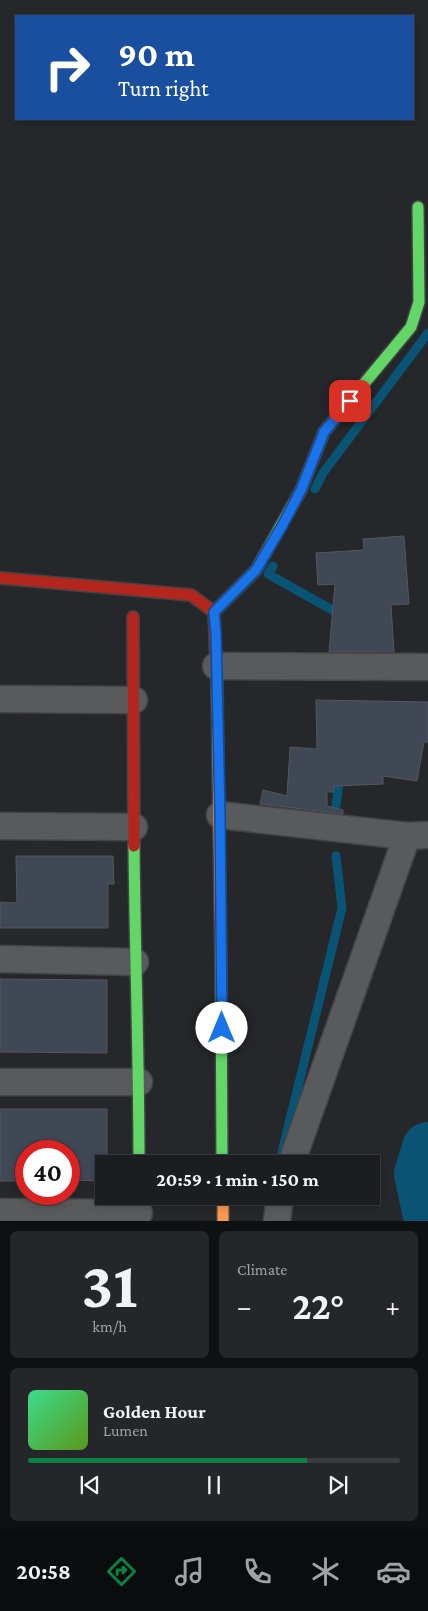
<!DOCTYPE html>
<meta charset="utf-8">
<style>
:root{--surface:#1c1d20;--page:#252629;--text:#f1f3f6;--muted:#a0a2a5;--line:#3a3b3e;--accent:#0b8043}
body{margin:0;font-family:"Crimson Pro",serif;background:var(--page);color:var(--text);height:100vh;display:flex;flex-direction:column;font-size:19px;white-space:nowrap}
*{box-sizing:border-box;margin:0}
p{font-size:16px;color:var(--muted)}
.icon{flex:none;width:28px;height:28px;fill:none;stroke:currentColor;stroke-width:2;stroke-linecap:round;stroke-linejoin:round}
.map{position:relative;height:1221px;overflow:hidden}
.drawer{display:flex;flex-direction:column;gap:10px;padding:10px;background:#0f1012;flex:1}
.drawer>*{flex:none}
.banner{position:absolute;left:15px;top:15px;width:399px;height:105px;border-radius:0px;box-shadow:0 2px 8px #0003,0 0 0 1px var(--line);background:#1a4fa0;color:#fff;overflow:hidden}
.speed{position:absolute;left:15px;top:1140px;display:flex;gap:10px;font-size:25px;font-weight:700;text-align:center}
.speed>*{display:grid;place-content:center;width:65px;height:65px;border-radius:50%;background:var(--surface);box-shadow:0 2px 8px #0003,0 0 0 1px var(--line);line-height:1}
.speed .limit{border:8px solid #d22;background:#fff;color:#111}
.pin{position:absolute;display:grid;place-items:center;width:42px;height:42px;color:#fff;margin:-21px;border-radius:10px;box-shadow:0 2px 8px #0006}
.me{position:absolute;width:55px;margin:-28px;rotate:0deg;stroke-linejoin:round;filter:drop-shadow(0 0 4px #0008)}
.turn{display:flex;align-items:center;gap:18px;height:105px;padding:0 20px;font-size:22px}
.turn .icon{width:65px;height:65px;stroke-width:2.5}
.turn b{display:block;font-size:35px;line-height:42px}
.big{font-size:38px;font-weight:700;line-height:1.1}
.drawer .card{flex:1;display:flex;flex-direction:column;justify-content:center;gap:8px;min-width:0;padding:0 18px;border-radius:8px;background:var(--page)}
.drawer .dial{align-items:center;gap:0}
.dial b{font-size:65px;line-height:1}
.song{display:flex;align-items:center;gap:15px}
.cover{width:60px;height:60px;border-radius:8px;background:linear-gradient(135deg,hsl(150 70% 55%),hsl(90 70% 35%))}
.played{height:5px;border-radius:2px;background:linear-gradient(90deg,var(--accent) 75%,var(--line) 75%)}
.keys{display:flex;justify-content:space-around;direction:ltr}
.heat{display:flex;justify-content:space-between;align-items:center;font-size:28px;direction:ltr}
.drawer .tiles{flex:1;display:grid;gap:10px;grid-template-columns:1fr 1fr}
.card:last-child{grid-column:span 2}
.trip{position:absolute;left:95px;top:1155px;width:285px;height:50px;border-radius:0px;background:var(--surface);box-shadow:0 2px 8px #0003,0 0 0 1px var(--line);font-weight:700;line-height:50px;text-align:center}
.menu{display:flex;height:80px;justify-content:space-around;align-items:center;background:#0b0c0d;color:var(--muted)}
.menu .icon{width:35px;height:35px}
.menu .selected{color:var(--accent)}
.menu b{font-size:22px;color:var(--text)}
.map>svg:first-child{display:block}
.lines{fill:none;stroke-linecap:round;stroke-linejoin:round}
.stream{stroke:#095474;stroke-width:9}
.river{stroke:#095474;stroke-width:52}
.building{fill:#404755;stroke:#555759}
.street-casing{stroke:#434446;stroke-width:29}
.fast-casing{stroke:#434446;stroke-width:14}
.slow-casing{stroke:#434446;stroke-width:14}
.jam-casing{stroke:#434446;stroke-width:14}
.street{stroke:#585a5b;stroke-width:26}
.fast{stroke:#63d668;stroke-width:11}
.slow{stroke:#ff974d;stroke-width:11}
.jam{stroke:#b3261e;stroke-width:11}
.route-casing{stroke:#114b97;stroke-width:12}
.route{stroke:#1a73e8;stroke-width:9}
</style>
<div class="map">
<svg width="428" height="1221" viewBox="0 0 428 1221">
<rect width="100%" height="100%" fill="#25272a"/>
<g class="lines">
<g class="stream">
<path d="M315,489L323,473L428,333"/>
<path d="M273,566L268,574L343,616"/>
<path d="M334,820L340,775"/>
<path d="M280,1160L342,908L336,856"/>
</g>
<path class="river" d="M428,1148L420,1174L428,1211"/>
</g>
<g class="building">
<path d="M404,536L409,604L391,605L394,652H329L335,584L318,585L316,553L364,550L363,539Z"/>
<path d="M316,700L428,702V742H424L417,781L383,776V784L334,786V792H327V806L343,810V814L260,804L263,790L287,796L290,747L317,749Z"/>
<path d="M16,856H113L114,884H108V928H0V902L17,903Z"/>
<path d="M0,979L107,980V1053L0,1052Z"/>
<path d="M0,1109H107V1164H104V1181L69,1180V1151H26V1181H0Z"/>
</g>
<g class="lines">
<g class="street-casing">
<g id="street">
<path d="M216,666L428,667"/>
<path d="M0,699L134,700"/>
<path d="M220,815L407,836L428,835"/>
<path d="M0,826L134,827"/>
<path d="M0,959L135,962"/>
<path d="M0,1082H139"/>
<path d="M291,1164L407,836"/>
<path d="M0,1212L139,1213"/>
<path d="M277,1221L280,1196"/>
</g>
</g>
<g class="fast-casing">
<g id="fast">
<path d="M214,612L256,570L301,490L324,432L411,327L419,302L418,207"/>
<path d="M134,846C135,952 139,1058 139,1164"/>
<path d="M221,966L222,1164"/>
</g>
</g>
<g class="slow-casing">
<g id="slow">
<path d="M217,689L221,966"/>
<path d="M223,1196V1221"/>
</g>
</g>
<g class="jam-casing">
<g id="jam">
<path d="M0,578L191,595L214,612L217,689"/>
<path d="M133,617L134,846"/>
</g>
</g>
<use href="#street" class="street"/>
<use href="#fast" class="fast"/>
<use href="#slow" class="slow"/>
<use href="#jam" class="jam"/>
</g>
<g class="lines">
<g class="route-casing">
<path id="route" d="M222,1028L220,815L216,634L214,612L256,570L282,526L301,490L324,432L350,401"/>
</g>
<use href="#route" class="route"/>
</g>
</svg>
<div class="speed"><div class="limit">40</div></div>
<div class="pin" style="left:350px;top:401px;background:#d93025"><svg class="icon" aria-label="arrive" viewBox="0 0 24 24"><path d="M6 21V4h12l-3 4 3 4H6"/></svg></div>
<svg class="me" style="left:222px;top:1028px" viewBox="-20 -20 40 40"><circle r="19" fill="#fff"/><path d="M0-13L10 11 0 6-10 11z" fill="#1a73e8"/></svg>
<div class="trip">20:59 · 1 min · 150 m</div>
<div class="banner">
<div class="turn"><svg class="icon" aria-label="right" viewBox="0 0 24 24"><path d="M7 20v-9h11M14 6l5 5-5 5"/></svg><div><b>90 m</b>Turn right</div></div>
</div>
</div>
<section class="drawer">
<div class="tiles">
<div class="card dial"><b>31</b><p>km/h</p></div>
<div class="card"><p>Climate</p>
<div class="heat"><a>−</a><b class="big">22°</b><a>+</a></div>
</div>
<div class="card">
<div class="song"><i class="cover"></i><div><b>Golden Hour</b><p>Lumen</p></div></div>
<div class="played"></div>
<div class="keys"><svg class="icon" aria-label="previous" viewBox="0 0 24 24"><path d="M18 5L8 12l10 7zM5 5v14"/></svg><svg class="icon" aria-label="pause" viewBox="0 0 24 24"><path d="M8 5v14M16 5v14"/></svg><svg class="icon" aria-label="next" viewBox="0 0 24 24"><path d="M6 5l10 7-10 7zM19 5v14"/></svg></div>
</div>
</div>
</section>
<nav class="menu">
<b>20:58</b>
<svg class="icon selected" aria-label="directions" viewBox="0 0 24 24"><path d="M12 3l9 9-9 9-9-9zM9 14v-3h6M13 9l2 2-2 2"/></svg>
<svg class="icon" aria-label="music" viewBox="0 0 24 24"><path d="M9 18V5l10-2v13"/><circle cx="6" cy="18" r="3"/><circle cx="16" cy="16" r="3"/></svg>
<svg class="icon" aria-label="phone" viewBox="0 0 24 24"><path d="M5 4h4l2 5-3 2q2 4 5 5l2-3 5 2v4C11 20 4 13 5 4z"/></svg>
<svg class="icon" aria-label="climate" viewBox="0 0 24 24"><path d="M12 3v18M4 7l16 10M4 17L20 7"/></svg>
<svg class="icon" aria-label="car" viewBox="0 0 24 24"><path d="M5 17H2v-5l4-1 3-4h7l3 4 3 1v5h-3M9 17h6M6 11h13"/><circle cx="7" cy="17" r="2"/><circle cx="17" cy="17" r="2"/></svg>
</nav>
